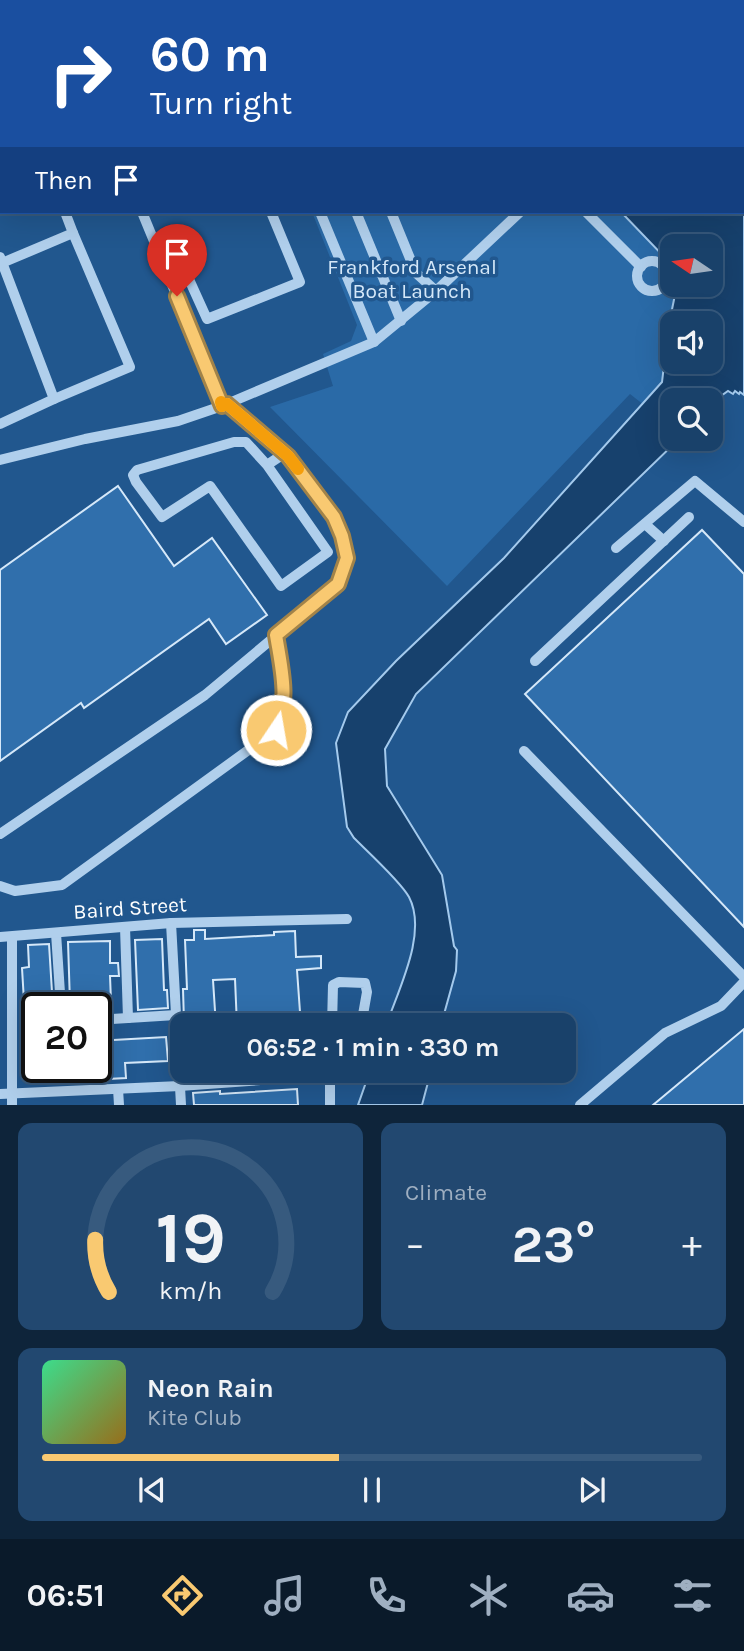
<!DOCTYPE html>
<meta charset="utf-8">
<style>
:root{--surface:#19416a;--page:#224870;--text:#f1f3f6;--muted:#9fafc1;--line:#375a7e;--accent:#f9c971}
body{margin:0;font-family:Karla,sans-serif;background:var(--page);color:var(--text);height:100vh;display:flex;flex-direction:column;font-size:26px;white-space:nowrap}
*{box-sizing:border-box;margin:0}
p{font-size:23px;color:var(--muted)}
.icon{flex:none;width:38px;height:38px;fill:none;stroke:currentColor;stroke-width:2;stroke-linecap:round;stroke-linejoin:round}
.map{position:relative;height:1105px;overflow:hidden}
.drawer{display:flex;flex-direction:column;gap:18px;padding:18px;background:#0e243a;flex:1}
.drawer>*{flex:none}
.banner{position:absolute;left:0px;top:0px;width:746px;height:214px;box-shadow:0 7px 28px #0002,0 0 0 2px var(--line);background:#1a4fa0;color:#fff;overflow:hidden}
.needle{width:46px;rotate:283deg}
.buttons{position:absolute;left:660px;top:234px;display:grid;gap:14px}
.buttons a{display:grid;place-items:center;width:63px;height:63px;border-radius:14px;background:var(--surface);box-shadow:0 7px 28px #0002,0 0 0 2px var(--line);font-size:35px}
.speed{position:absolute;left:21px;top:992px;display:flex;gap:14px;font-size:35px;font-weight:700;text-align:center}
.speed>*{display:grid;place-content:center;width:91px;height:91px;border-radius:50%;background:var(--surface);box-shadow:0 7px 28px #0002,0 0 0 2px var(--line);line-height:1}
.speed .limit{border:4px solid #111;border-radius:10px;background:#fff;color:#111}
.pin{position:absolute;display:grid;place-items:center;width:60px;height:60px;color:#fff;margin:-72px -30px;border-radius:50% 50% 50% 0;rotate:-45deg;box-shadow:0 0 7px #0007}
.pin .icon{rotate:45deg}
.me{position:absolute;width:77px;margin:-38px;rotate:12deg;stroke-linejoin:round;filter:drop-shadow(0 0 5px #0008)}
.turn{display:flex;align-items:center;gap:24px;height:147px;padding:0 35px;font-size:32px}
.turn .icon{width:91px;height:91px;stroke-width:2.5}
.turn b{display:block;font-size:49px;line-height:60px}
.then{display:flex;align-items:center;height:66px;padding:0 35px;background:#0003;gap:14px;font-size:26px}
.big{font-size:52px;font-weight:700;line-height:1.1}
.drawer .widget{flex:1;display:flex;flex-direction:column;justify-content:center;gap:10px;min-width:0;padding:0 24px;border-radius:14px;background:var(--page)}
.drawer .dial{align-items:center;gap:0}
.dial svg{height:182px;overflow:visible;fill:none;stroke:var(--line);stroke-width:7;stroke-linecap:round;text-anchor:middle}
.dial text{fill:var(--text);stroke:none}
.song{display:flex;align-items:center;gap:21px}
.cover{width:84px;height:84px;border-radius:10px;background:linear-gradient(135deg,hsl(150 70% 55%),hsl(40 70% 35%))}
.played{height:7px;border-radius:4px;background:linear-gradient(90deg,var(--accent) 45%,var(--line) 45%)}
.keys{display:flex;justify-content:space-around;direction:ltr}
.heat{display:flex;justify-content:space-between;align-items:center;font-size:38px;direction:ltr}
.drawer .tiles{flex:1;display:grid;gap:18px;grid-template-columns:1fr 1fr}
.widget:last-child{grid-column:span 2}
.trip{position:absolute;left:170px;top:1013px;width:406px;height:70px;border-radius:14px;background:var(--surface);box-shadow:0 7px 28px #0002,0 0 0 2px var(--line);font-weight:700;line-height:70px;text-align:center}
.menu{display:flex;height:112px;justify-content:space-around;align-items:center;background:#0a1a2a;color:var(--muted)}
.menu .icon{width:49px;height:49px}
.menu .on{color:var(--accent)}
.menu b{font-size:32px;color:var(--text)}
.map>svg:first-child{display:block}
.green{fill:#2a6aa7}
.water{fill:#17416d;stroke:#a4caed;stroke-width:2;fill-rule:evenodd}
.building{fill:#306fac;stroke:#d5e8f9;stroke-width:2}
.lines{fill:none;stroke-linecap:round;stroke-linejoin:round}
.minor{stroke:#b0cfec;stroke-width:10}
.route-casing{stroke:#a28349;stroke-width:18}
.route{stroke:#f9c971;stroke-width:12}
.slow{stroke:#f59e0b;stroke-width:12}
.labels{text-anchor:middle;stroke-width:7;stroke-linejoin:round;paint-order:stroke}
.park-label{font-size:21px;fill:#d5e8f9;stroke:#21578e}
.street-label{font-size:21px;fill:#fff;stroke:#21578e}
</style>
<div class="map">
<svg width="744" height="1105" viewBox="0 0 744 1105">
<rect width="100%" height="100%" fill="#21578e"/>
<path class="green" d="M312,212H621L672,265V285H677L669,324L662,382L644,405L630,394L447,586L270,407L333,386L323,354L351,341L357,325Z"/>
<g class="water">
<path d="M432,0H744V395L740,392L739,394L735,391L733,394L728,391L711,403L710,401H672V439H679L416,694L385,749L387,786L442,875L454,946L457,950L456,971L441,1025L386,1026C398,990 428,933 409,897C401,882 367,851 354,838L347,827L336,743L348,712L396,661L504,558L662,382L669,324L677,285H710V247H672V265L621,212H744V2H432ZM672,324H710V362H672Z"/>
<path d="M370,1071H431L422,1105H358Z"/>
</g>
<g class="building">
<path d="M118,486L174,566L212,538L267,615L226,644L209,619L84,708L81,703L0,761V570Z"/>
<path d="M702,530L744,574V927L525,694Z"/>
<path d="M194,930H205V939L274,935V932L295,931L296,957L321,956V968L297,970L301,1026H237L235,979L213,980L216,1026H189V1021L184,1022L183,989H187L185,940H194Z"/>
<path d="M162,939L164,990H167L168,1008L138,1010L135,940Z"/>
<path d="M110,941V963H118L119,976H110L111,1001L70,1003L68,942Z"/>
<path d="M49,944L53,1008H37V1068L23,1069V1018H25L22,968L29,967L28,945Z"/>
<path d="M744,1029V1105H653Z"/>
<path d="M166,1037L168,1061L125,1063L126,1078L70,1081L69,1068H96V1041Z"/>
<path d="M297,1089L298,1105H194L193,1093L220,1091V1094Z"/>
</g>
<g class="lines">
<g class="minor">
<path d="M383,0L385,2"/>
<path d="M174,2L175,0"/>
<path d="M293,2L294,0"/>
<path d="M416,2L418,0"/>
<path d="M0,101H2"/>
<path d="M320,212L374,342"/>
<path d="M356,212L401,321"/>
<path d="M391,212L416,273L436,291"/>
<path d="M586,212L641,267"/>
<path d="M0,257L54,399L0,424"/>
<circle cx="652" cy="276" r="15"/>
<path d="M2,263L73,233L65,212"/>
<path d="M168,274L183,266L207,319L300,282L271,212"/>
<path d="M54,399L130,367L73,233"/>
<path d="M222,406L374,342L436,291L520,212"/>
<path d="M0,460L85,439L178,421L222,406L142,212"/>
<path d="M267,465L328,552L281,586L210,486L162,517L136,482L133,475L137,470L234,442H246L267,465L285,453"/>
<path d="M645,524L664,541"/>
<path d="M616,548L695,481L744,522"/>
<path d="M535,661L689,517"/>
<path d="M524,751L744,977"/>
<path d="M0,834L205,695L338,584L347,558L343,536L334,517L288,456L227,404"/>
<path d="M0,886L15,891L62,885L276,730C290,701 281,666 277,635"/>
<path d="M171,923L181,1105"/>
<path d="M125,927L128,1018"/>
<path d="M56,933L61,1008"/>
<path d="M0,937L171,923L347,919"/>
<path d="M12,937V1105"/>
<path d="M96,1020L176,1015"/>
<path d="M332,1026L333,985L339,982L365,983L367,992L361,1026"/>
<path d="M118,1089L119,1105"/>
<path d="M0,1094L180,1086L330,1075V1105"/>
<path d="M580,1105L665,1033L721,1006L744,982"/>
</g>
</g>
<g class="lines">
<g class="route-casing">
<path id="route" d="M177,296L222,406L227,404L288,456L334,517L342,536L347,558L338,584L276,635C281,666 290,701 276,730"/>
</g>
<use href="#route" class="route"/>
<path class="slow" d="M221,402L222,406L227,404L288,456L298,469"/>
</g>
<g class="labels">
<g class="park-label">
<text x="412" y="274">Frankford Arsenal<tspan x="412" dy="24">Boat Launch</tspan></text>
</g>
<g class="street-label">
<text transform="translate(130 908) rotate(-4)" y="7">Baird Street</text>
</g>
</g>
</svg>
<div class="buttons">
<a><svg class="needle" viewBox="-14 -14 28 28"><path d="M0-13l5 13h-10z" fill="#e53935"/><path d="M0 13l5-13h-10z" fill="#9fafc1"/></svg></a>
<a><svg class="icon" aria-label="sound" viewBox="0 0 24 24"><path d="M4 9h4l5-4v14l-5-4H4zM17 9q2 3 0 6"/></svg></a>
<a><svg class="icon" aria-label="search" viewBox="0 0 24 24"><circle cx="10" cy="10" r="6"/><path d="M15 15l6 6"/></svg></a>
</div>
<div class="speed"><div class="limit">20</div></div>
<div class="pin" style="left:177px;top:296px;background:#d93025"><svg class="icon" aria-label="arrive" viewBox="0 0 24 24"><path d="M6 21V4h12l-3 4 3 4H6"/></svg></div>
<svg class="me" style="left:276px;top:730px" viewBox="-20 -20 40 40"><circle r="17" fill="#f9c971" stroke="#fff" stroke-width="3"/><path d="M0-11L8 9 0 5-8 9z" fill="#fff"/></svg>
<div class="trip">06:52 · 1 min · 330 m</div>
<div class="banner">
<div class="turn"><svg class="icon" aria-label="right" viewBox="0 0 24 24"><path d="M7 20v-9h11M14 6l5 5-5 5"/></svg><div><b>60 m</b>Turn right</div></div>
<div class="then">Then<svg class="icon" aria-label="arrive" viewBox="0 0 24 24"><path d="M6 21V4h12l-3 4 3 4H6"/></svg></div>
</div>
</div>
<section class="drawer">
<div class="tiles">
<div class="widget dial"><svg viewBox="0 0 100 80">
<path d="M14 69A42 42 0 1 1 86 69"/>
<path d="M14 69A42 42 0 0 1 8 46" stroke="#f9c971"/>
<text x="50" y="56" font-size="32" font-weight="700">19</text>
<text x="50" y="72" font-size="11">km/h</text>
</svg></div>
<div class="widget"><p>Climate</p>
<div class="heat"><a>−</a><b class="big">23°</b><a>+</a></div>
</div>
<div class="widget">
<div class="song"><i class="cover"></i><div><b>Neon Rain</b><p>Kite Club</p></div></div>
<div class="played"></div>
<div class="keys"><svg class="icon" aria-label="previous" viewBox="0 0 24 24"><path d="M18 5L8 12l10 7zM5 5v14"/></svg><svg class="icon" aria-label="pause" viewBox="0 0 24 24"><path d="M8 5v14M16 5v14"/></svg><svg class="icon" aria-label="next" viewBox="0 0 24 24"><path d="M6 5l10 7-10 7zM19 5v14"/></svg></div>
</div>
</div>
</section>
<nav class="menu">
<b>06:51</b>
<svg class="icon on" aria-label="directions" viewBox="0 0 24 24"><path d="M12 3l9 9-9 9-9-9zM9 14v-3h6M13 9l2 2-2 2"/></svg>
<svg class="icon" aria-label="music" viewBox="0 0 24 24"><path d="M9 18V5l10-2v13"/><circle cx="6" cy="18" r="3"/><circle cx="16" cy="16" r="3"/></svg>
<svg class="icon" aria-label="phone" viewBox="0 0 24 24"><path d="M5 4h4l2 5-3 2q2 4 5 5l2-3 5 2v4C11 20 4 13 5 4z"/></svg>
<svg class="icon" aria-label="climate" viewBox="0 0 24 24"><path d="M12 3v18M4 7l16 10M4 17L20 7"/></svg>
<svg class="icon" aria-label="car" viewBox="0 0 24 24"><path d="M5 17H2v-5l4-1 3-4h7l3 4 3 1v5h-3M9 17h6M6 11h13"/><circle cx="7" cy="17" r="2"/><circle cx="17" cy="17" r="2"/></svg>
<svg class="icon" aria-label="filters" viewBox="0 0 24 24"><path d="M4 7h16M4 17h16"/><circle cx="9" cy="7" r="2"/><circle cx="15" cy="17" r="2"/></svg>
</nav>
